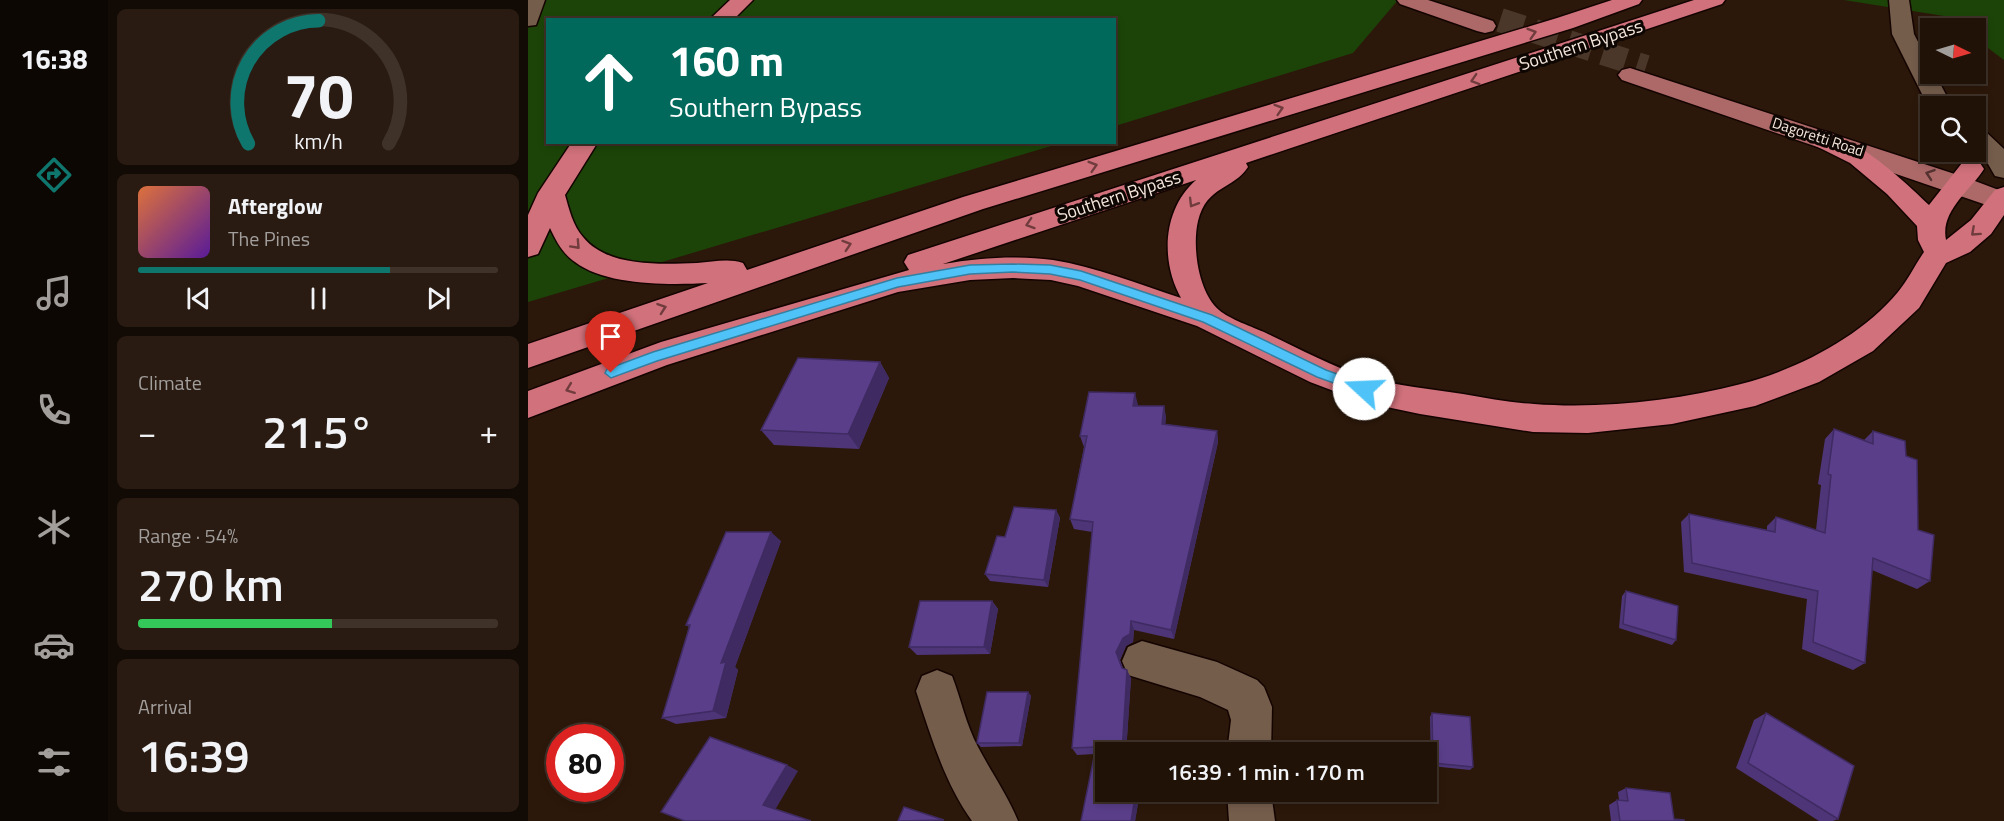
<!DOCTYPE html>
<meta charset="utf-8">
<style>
:root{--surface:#211208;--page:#291b12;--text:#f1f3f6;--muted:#a29e9c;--line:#3e3229;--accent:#0f766e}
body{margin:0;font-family:"Titillium Web",sans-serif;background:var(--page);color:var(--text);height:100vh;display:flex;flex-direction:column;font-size:22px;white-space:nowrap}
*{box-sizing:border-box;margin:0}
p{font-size:20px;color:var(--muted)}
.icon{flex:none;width:33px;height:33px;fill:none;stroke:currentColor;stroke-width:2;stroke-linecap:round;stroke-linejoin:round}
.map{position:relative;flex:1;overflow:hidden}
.drawer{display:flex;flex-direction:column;gap:9px;padding:9px;background:#120a04;width:420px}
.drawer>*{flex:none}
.banner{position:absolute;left:18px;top:18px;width:570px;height:126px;border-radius:0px;box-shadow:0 3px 9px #0003,0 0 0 2px var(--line);background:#00695c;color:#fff;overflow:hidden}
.needle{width:39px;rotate:95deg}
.tools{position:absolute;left:1392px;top:18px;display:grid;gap:12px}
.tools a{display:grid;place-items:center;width:66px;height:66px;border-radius:0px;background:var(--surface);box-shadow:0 3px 9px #0003,0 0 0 2px var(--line);font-size:30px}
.speed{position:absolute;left:18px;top:724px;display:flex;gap:12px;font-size:30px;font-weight:700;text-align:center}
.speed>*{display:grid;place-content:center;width:78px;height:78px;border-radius:50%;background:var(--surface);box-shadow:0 3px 9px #0003,0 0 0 2px var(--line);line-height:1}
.speed .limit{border:9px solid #d22;background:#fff;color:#111}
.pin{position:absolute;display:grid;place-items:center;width:51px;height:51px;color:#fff;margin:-62px -26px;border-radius:50% 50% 50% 0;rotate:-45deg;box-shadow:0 0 6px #0007}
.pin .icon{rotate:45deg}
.me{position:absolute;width:66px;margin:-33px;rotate:290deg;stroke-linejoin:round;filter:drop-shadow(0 0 4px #0008)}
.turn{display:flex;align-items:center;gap:21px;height:126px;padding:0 24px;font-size:27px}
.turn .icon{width:78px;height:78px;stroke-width:2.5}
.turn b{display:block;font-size:42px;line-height:51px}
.big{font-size:45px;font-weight:600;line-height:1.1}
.drawer .tile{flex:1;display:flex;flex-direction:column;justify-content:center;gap:9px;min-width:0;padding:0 21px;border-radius:9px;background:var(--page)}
.drawer .dial{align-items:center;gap:0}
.dial svg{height:156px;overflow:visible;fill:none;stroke:var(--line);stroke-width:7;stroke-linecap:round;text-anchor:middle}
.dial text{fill:var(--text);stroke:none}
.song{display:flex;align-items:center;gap:18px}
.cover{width:72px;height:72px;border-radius:9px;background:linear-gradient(135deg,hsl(20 70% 55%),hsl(270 70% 35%))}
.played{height:6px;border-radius:3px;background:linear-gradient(90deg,var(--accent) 70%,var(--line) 70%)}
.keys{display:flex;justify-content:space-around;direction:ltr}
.heat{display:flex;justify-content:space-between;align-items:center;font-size:33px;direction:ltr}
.charge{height:9px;border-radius:4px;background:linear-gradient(90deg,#34c759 54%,var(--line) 0)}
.trip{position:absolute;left:567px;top:742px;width:342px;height:60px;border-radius:0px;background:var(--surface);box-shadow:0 3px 9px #0003,0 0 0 2px var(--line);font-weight:600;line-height:60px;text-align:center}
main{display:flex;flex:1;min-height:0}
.tab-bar{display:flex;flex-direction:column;width:108px;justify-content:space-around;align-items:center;background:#0d0703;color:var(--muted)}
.tab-bar .icon{width:42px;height:42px}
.tab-bar .on{color:var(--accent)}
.tab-bar b{font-size:27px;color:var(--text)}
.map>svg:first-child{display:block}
.green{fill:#1c4408}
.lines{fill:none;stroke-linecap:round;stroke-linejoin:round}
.major-tunnel{stroke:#4a372a;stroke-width:24;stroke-dasharray:24 12;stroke-linecap:butt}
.minor-casing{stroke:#140400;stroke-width:3}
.major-casing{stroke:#140400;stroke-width:3}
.highway-casing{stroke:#140400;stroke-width:3}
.minor{fill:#755d4c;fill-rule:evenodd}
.major{fill:#ac6968;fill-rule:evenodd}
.highway{fill:#d1717b;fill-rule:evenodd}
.wall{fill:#4d3577}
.shaded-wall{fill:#3f2b61}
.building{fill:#5a3e8a;stroke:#3f2b61;stroke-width:1.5}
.oneway{stroke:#703c3e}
.oneway2{stroke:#553330}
.route{fill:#4fc3f7;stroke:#337fa1;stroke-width:1.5}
.labels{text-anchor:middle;stroke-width:6;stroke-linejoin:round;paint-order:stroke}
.far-street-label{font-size:15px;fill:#f6e8de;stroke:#0e0602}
.street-label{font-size:18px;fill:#f6e8de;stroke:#0e0602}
</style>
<main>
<nav class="tab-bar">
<b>16:38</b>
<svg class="icon on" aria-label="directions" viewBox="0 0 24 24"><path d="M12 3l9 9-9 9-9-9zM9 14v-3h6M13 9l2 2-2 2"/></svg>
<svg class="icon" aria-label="music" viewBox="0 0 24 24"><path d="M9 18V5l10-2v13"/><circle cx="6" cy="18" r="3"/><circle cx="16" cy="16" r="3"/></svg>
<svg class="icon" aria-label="phone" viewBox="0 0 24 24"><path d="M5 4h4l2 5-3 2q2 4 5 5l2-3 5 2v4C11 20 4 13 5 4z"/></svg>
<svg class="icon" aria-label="climate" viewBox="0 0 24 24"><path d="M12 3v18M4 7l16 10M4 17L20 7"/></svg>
<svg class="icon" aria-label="car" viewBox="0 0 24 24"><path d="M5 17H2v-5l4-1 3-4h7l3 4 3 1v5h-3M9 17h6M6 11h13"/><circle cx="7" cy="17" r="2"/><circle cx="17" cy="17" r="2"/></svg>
<svg class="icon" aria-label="filters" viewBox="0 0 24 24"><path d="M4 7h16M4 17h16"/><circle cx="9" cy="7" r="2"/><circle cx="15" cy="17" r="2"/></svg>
</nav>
<section class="drawer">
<div class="tile dial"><svg viewBox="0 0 100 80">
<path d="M14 69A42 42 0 1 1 86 69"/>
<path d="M14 69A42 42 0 0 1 50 6" stroke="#0f766e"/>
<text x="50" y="56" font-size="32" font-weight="700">70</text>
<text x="50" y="72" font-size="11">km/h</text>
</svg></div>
<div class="tile">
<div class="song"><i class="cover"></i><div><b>Afterglow</b><p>The Pines</p></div></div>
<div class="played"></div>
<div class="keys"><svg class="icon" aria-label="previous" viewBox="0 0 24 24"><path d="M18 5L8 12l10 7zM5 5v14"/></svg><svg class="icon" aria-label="pause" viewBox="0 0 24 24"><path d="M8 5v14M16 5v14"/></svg><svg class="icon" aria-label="next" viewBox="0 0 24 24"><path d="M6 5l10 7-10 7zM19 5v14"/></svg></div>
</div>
<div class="tile"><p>Climate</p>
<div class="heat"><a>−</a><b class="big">21.5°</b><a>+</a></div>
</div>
<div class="tile"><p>Range · 54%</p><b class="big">270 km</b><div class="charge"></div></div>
<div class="tile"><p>Arrival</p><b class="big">16:39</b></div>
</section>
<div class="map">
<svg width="1476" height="821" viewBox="0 0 1476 821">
<rect width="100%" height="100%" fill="#2c180a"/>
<g class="green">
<path d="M0,0H870L825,53L587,126L586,20H20V142L533,143L0,302Z"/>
<path d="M1316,0H1476V60L1448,39V28H1433L1416,16Z"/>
</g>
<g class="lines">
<path class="major-tunnel" d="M972,20L1118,67"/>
<g class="minor-casing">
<g id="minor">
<path d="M0,0H17L8,25L0,26Z"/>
<path d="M1361,0H1381L1386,34L1402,65V74H1407L1424,106H1402V110L1364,34Z"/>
<path d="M1448,128L1457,131L1476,149V178L1467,176L1456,157L1448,149Z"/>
<path d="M614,641L689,662L729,680L736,687L744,707L743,753H699L703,720L700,710L672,697L600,675L594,661L600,647Z"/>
<path d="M409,670L424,676C433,699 438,725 450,747C463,772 479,794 490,821H444C416,782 403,736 388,691L394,676Z"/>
<path d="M699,792H743L747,821H701Z"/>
</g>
</g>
<g class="major-casing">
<g id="major">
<path d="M869,0H900L965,21L968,26L965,31L957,33L949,31L872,4Z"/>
<path d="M1102,68L1439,178L1476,192V211L1094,80L1090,75L1094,70Z"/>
</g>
</g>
<g class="highway-casing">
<g id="highway">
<path d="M202,0H225L205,20H181Z"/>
<path d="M1084,0H1114L1111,4L1045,28L455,209L0,368V344L180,283C143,285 78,286 47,262C35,254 28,241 22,228L10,254L0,257V215L10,193L44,142H70L37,195C41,209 45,226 55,237C80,268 134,264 169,263C185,262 200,258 215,263L219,270L435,197L1029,18Z"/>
<path d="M1166,0H1197L1194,4L718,163L720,167C705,190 679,185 670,221C664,246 670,292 691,310C701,319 725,327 738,333C770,348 803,366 837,377C869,386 903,389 935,394C959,398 982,403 1006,404C1071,409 1149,401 1213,384C1268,370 1333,337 1370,292C1380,280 1387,265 1396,252L1390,240L1389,226L1359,194L1322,163L1278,141L1275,136L1278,131C1314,122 1376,181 1401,205L1434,163L1443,161L1452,163L1456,169C1442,191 1412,211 1418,240L1443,220L1467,190L1476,187V215L1463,234L1442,252L1418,263L1391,308L1345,351L1291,382L1227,406L1144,424L1060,433L1005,432L892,414L835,402L782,382L669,326L550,286L523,280L485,278L442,280L370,292L139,365L0,418V391L133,342L381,270L376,262L380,255ZM668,180C635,209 632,260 653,298C611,284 568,267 525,260C489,255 451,258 415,264Z"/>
</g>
</g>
<use href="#minor" class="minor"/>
<use href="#major" class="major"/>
<use href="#highway" class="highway"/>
</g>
<g class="wall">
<path d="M352,362L361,378L331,449L246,445L233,430Z"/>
<path d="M610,406H636L638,418L637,424L689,431L690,442L646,639L606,630L605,642L598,646L592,660L595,668L603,678L598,753H578V792H612L607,821H553L567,754L549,755L544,748L564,532L546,529L542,519L556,447L552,436Z"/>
<path d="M1306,429L1336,440L1345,431L1378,456L1390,530L1402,581L1389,589L1344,570L1337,663L1325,670L1274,649L1279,599L1156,572L1153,522L1161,514L1239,530V526L1248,517L1288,530L1293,485L1290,484L1297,439Z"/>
<path d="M528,510L532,518L520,587L462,581L457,574Z"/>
<path d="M253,541L207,667L210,670L198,718L148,724L134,718L161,627L158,625Z"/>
<path d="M1098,591L1148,640L1144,645L1091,628L1094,596Z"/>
<path d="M464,601L470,609L462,654L389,655L381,647Z"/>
<path d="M500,692L503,696L494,746L453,747L449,743Z"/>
<path d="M904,713L945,767L942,770L903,766L902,717Z"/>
<path d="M1238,713L1310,819L1305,821H1291L1208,768L1226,720Z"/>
<path d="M1098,788L1146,819L1156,821H1083L1081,805L1089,800H1091L1090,792Z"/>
</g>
<g class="shaded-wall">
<path d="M352,362L361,378L331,449L320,434Z"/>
<path d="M607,393L610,405L608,417L605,406Z"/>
<path d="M636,406L638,418L636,435L634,424Z"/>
<path d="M689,431L690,442L646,639L643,630Z"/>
<path d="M528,510L532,518L520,587L516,580Z"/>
<path d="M243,532L253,541L207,667L210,670L198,718L185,711L193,663Z"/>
<path d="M464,601L470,609L462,654L456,647Z"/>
<path d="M603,621L606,630L605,642L598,646L592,660L588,652Z"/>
<path d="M599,670L603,678L598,753H594Z"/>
<path d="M500,692L503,696L494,746L491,743Z"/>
<path d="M259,765L270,771L247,810L235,805Z"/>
<path d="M608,792H612L607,821H603Z"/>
</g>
<g class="building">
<path d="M270,358L352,362L320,434L233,430Z"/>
<path d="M561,392L607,393L605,406H636L634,424L689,431L643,630L603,621L602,634L595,638L588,652L594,668L599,670L594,753H578V792H608L603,821H553L568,747L544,748L565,522L542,519L559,436H552Z"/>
<path d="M1306,429L1345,444V431L1377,441L1378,456L1389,460L1390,530L1406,535L1402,581L1345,558L1337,663L1285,642L1290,591L1164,563L1161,514L1247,532L1248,517L1297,533L1303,475L1300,474Z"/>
<path d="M486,507L528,510L516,580L457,574L469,536L477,537Z"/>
<path d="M198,532H243L193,663L198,662L185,711L134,718L162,625H158Z"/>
<path d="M1098,591L1150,606L1148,640L1095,624Z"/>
<path d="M392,601H464L456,647H381Z"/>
<path d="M459,692H500L491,743H449Z"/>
<path d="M904,713L942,717L945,767L905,763Z"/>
<path d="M1238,713L1326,766L1310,819L1220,763Z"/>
<path d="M182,737L259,765L235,805L283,821H157L133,812Z"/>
<path d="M1098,788L1142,793L1146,819L1156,820V821H1092L1089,800L1100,801Z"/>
<path d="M376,807L416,820L370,821Z"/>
</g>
<defs><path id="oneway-chevron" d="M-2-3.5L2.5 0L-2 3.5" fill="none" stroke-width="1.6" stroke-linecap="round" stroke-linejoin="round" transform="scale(1.5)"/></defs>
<g class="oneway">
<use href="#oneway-chevron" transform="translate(1004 33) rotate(-17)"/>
<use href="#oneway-chevron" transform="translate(947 80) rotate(162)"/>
<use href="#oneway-chevron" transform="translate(751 109) rotate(-17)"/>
<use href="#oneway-chevron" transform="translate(565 166) rotate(-17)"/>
<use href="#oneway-chevron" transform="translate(665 203) rotate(121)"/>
<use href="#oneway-chevron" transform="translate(502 224) rotate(162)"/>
<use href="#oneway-chevron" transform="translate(1447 232) rotate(138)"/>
<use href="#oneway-chevron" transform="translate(48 245) rotate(47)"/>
<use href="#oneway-chevron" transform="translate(319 245) rotate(-18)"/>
<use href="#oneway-chevron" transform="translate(134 308) rotate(-19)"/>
<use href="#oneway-chevron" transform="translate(42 389) rotate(159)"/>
</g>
<use class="oneway2" href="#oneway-chevron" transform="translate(1402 174) rotate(-161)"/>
<path class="route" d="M485,264L522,265L553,271L684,315L798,370L840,385L842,389L836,394L789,377L675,322L552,280L522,274L485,272L442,274L370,287L129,361L83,378L77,373L79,369L125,352L369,278L442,265Z"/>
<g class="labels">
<g class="far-street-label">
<text transform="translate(1290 137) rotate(18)" y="5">Dagoretti Road</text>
</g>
<g class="street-label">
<text transform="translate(1053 45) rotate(-18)" y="6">Southern Bypass</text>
<text transform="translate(591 196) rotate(-18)" y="6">Southern Bypass</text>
</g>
</g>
</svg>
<div class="tools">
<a><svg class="needle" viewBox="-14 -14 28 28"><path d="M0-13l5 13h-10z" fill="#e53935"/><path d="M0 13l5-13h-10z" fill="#a29e9c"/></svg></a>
<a><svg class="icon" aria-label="search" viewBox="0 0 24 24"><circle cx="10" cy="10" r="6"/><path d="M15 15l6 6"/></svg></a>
</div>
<div class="speed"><div class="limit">80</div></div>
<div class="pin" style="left:83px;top:373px;background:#d93025"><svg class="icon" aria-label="arrive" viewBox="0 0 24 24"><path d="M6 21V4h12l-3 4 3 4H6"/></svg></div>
<svg class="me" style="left:836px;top:389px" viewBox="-20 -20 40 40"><circle r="19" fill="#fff"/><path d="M0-13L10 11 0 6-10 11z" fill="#4fc3f7"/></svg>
<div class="trip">16:39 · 1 min · 170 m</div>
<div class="banner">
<div class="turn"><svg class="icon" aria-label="ahead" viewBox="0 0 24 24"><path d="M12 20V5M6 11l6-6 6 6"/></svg><div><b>160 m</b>Southern Bypass</div></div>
</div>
</div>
</main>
